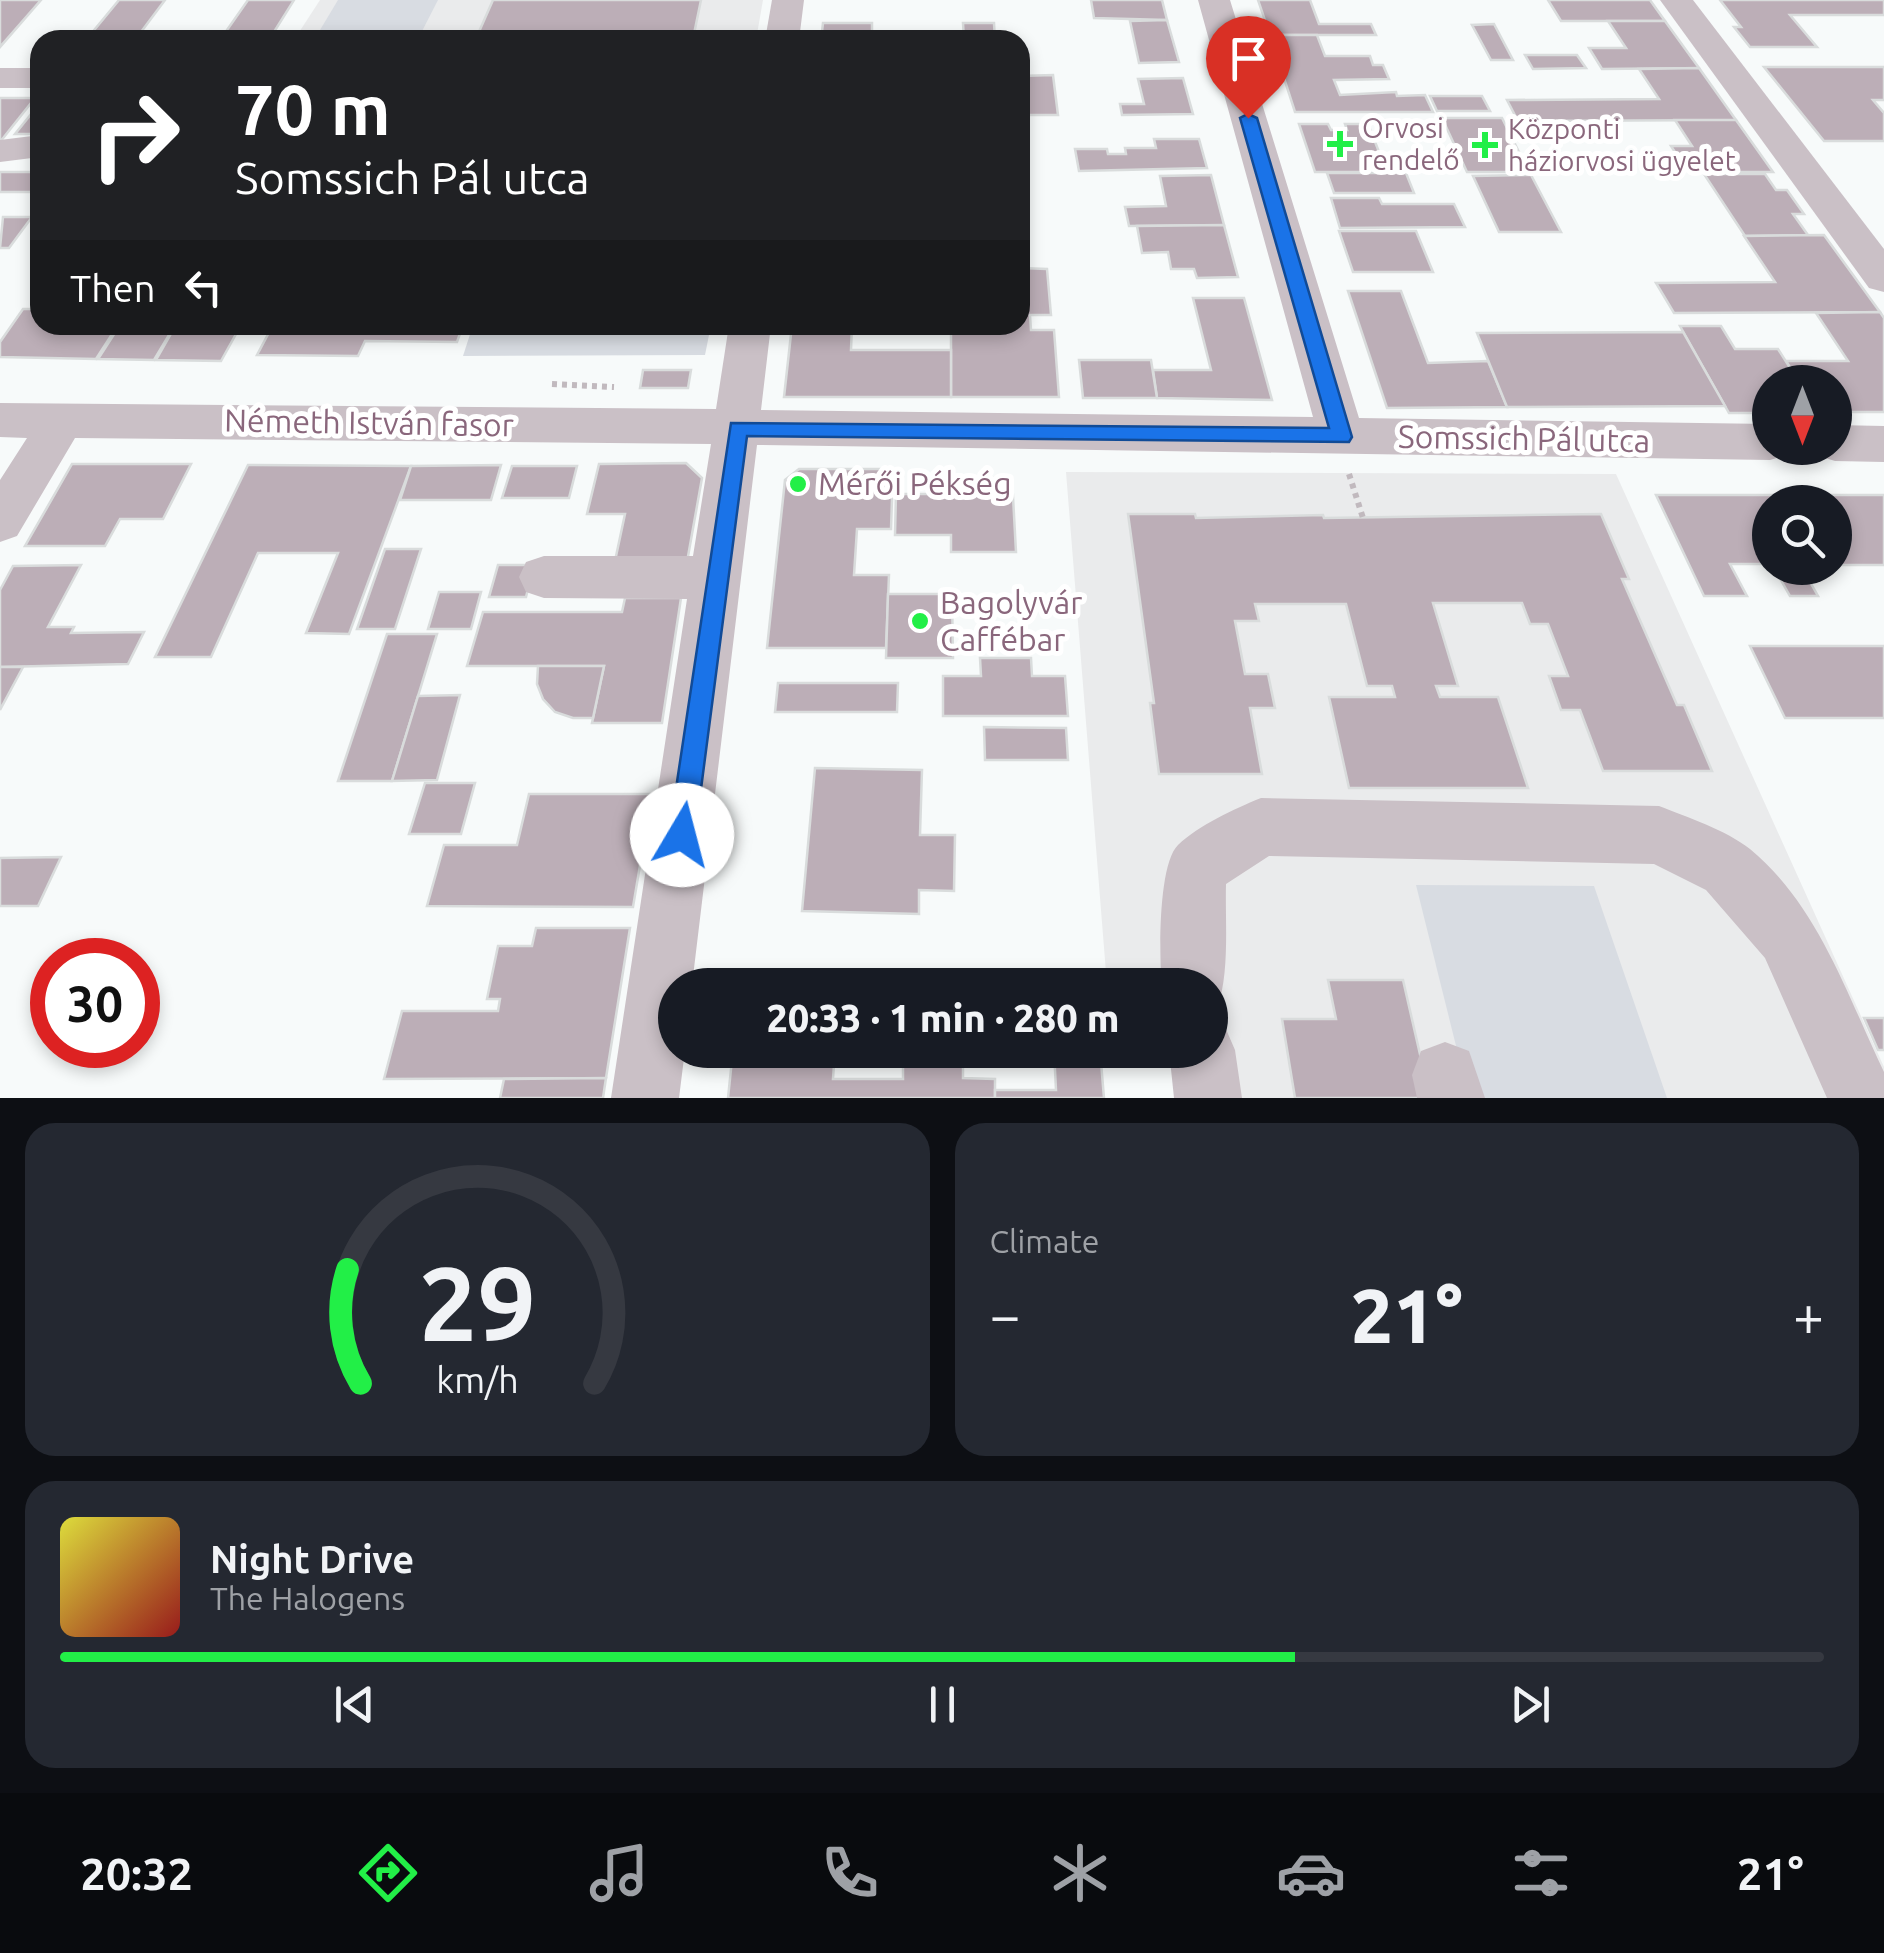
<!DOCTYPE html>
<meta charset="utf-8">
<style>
:root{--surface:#171b24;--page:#242831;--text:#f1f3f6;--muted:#9ea1a6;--line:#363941;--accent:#22ef47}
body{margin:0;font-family:Ubuntu,sans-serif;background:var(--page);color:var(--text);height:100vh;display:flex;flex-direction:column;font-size:38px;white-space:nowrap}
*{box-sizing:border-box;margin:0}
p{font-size:32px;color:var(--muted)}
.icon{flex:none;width:55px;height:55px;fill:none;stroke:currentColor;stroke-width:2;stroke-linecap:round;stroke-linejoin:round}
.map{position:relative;height:1098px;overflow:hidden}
.panel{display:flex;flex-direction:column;gap:25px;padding:25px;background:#0d0f14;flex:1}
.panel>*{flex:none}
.banner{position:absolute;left:30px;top:30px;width:1000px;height:305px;border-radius:30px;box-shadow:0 5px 15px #0003;background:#202124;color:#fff;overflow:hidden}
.needle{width:65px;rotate:180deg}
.controls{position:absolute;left:1752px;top:365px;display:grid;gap:20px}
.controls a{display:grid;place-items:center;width:100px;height:100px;border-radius:50%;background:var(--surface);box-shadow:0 5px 15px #0003;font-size:50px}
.speed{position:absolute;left:30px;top:938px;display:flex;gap:20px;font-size:50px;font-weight:700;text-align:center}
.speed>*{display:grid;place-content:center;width:130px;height:130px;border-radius:50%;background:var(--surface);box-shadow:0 5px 15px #0003;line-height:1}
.speed .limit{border:15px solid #d22;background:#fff;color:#111}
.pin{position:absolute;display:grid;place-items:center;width:85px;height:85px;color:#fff;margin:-102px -42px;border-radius:50% 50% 50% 0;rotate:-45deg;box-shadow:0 0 10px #0007}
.pin .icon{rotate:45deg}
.me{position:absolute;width:110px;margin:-55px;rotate:8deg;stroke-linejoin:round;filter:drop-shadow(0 0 8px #0008)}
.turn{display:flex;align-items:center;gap:35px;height:210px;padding:0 40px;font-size:45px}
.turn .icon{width:130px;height:130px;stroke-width:2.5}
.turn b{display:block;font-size:70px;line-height:85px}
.then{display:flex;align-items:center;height:95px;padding:0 40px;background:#0003;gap:20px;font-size:38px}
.big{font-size:75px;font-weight:800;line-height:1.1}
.panel .card{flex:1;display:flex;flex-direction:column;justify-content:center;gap:15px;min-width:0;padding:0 35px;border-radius:30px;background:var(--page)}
.panel .dial{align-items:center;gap:0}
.dial svg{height:260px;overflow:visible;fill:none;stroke:var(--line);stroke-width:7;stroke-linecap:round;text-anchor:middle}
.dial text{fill:var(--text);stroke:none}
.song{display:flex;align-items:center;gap:30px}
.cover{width:120px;height:120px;border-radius:15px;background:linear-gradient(135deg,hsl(60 70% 55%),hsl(0 70% 35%))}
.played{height:10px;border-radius:5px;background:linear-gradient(90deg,var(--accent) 70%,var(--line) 70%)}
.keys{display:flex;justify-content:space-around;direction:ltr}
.heat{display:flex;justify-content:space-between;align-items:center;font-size:55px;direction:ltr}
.panel .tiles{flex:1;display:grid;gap:25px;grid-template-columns:1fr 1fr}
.card:last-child{grid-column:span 2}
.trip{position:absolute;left:658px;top:968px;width:570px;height:100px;border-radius:50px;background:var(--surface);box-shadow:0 5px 15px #0003;font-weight:800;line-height:100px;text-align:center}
.tabs{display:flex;height:160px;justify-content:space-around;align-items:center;background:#090b0e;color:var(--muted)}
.tabs .icon{width:70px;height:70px}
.tabs .current{color:var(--accent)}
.tabs b{font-size:45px;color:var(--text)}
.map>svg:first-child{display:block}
.built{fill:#eaebec}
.green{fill:#d8dce2}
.building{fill:#bcaeb7;stroke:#d9dcdc;stroke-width:2.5}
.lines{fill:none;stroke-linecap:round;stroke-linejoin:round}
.path{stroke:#c1b9be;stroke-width:6;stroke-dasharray:5 5;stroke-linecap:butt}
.minor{fill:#cac0c6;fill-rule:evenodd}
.route{fill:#1a73e8;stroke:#114b97;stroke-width:2.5}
.poi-dot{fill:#22ef47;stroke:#fff;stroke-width:4}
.labels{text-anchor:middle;stroke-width:10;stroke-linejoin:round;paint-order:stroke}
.far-poi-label{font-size:28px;fill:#8a677c;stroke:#fff;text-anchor:start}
.street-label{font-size:32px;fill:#8a677c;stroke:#fff}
.poi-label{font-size:32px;fill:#8a677c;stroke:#fff;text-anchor:start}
</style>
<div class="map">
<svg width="1884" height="1098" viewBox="0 0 1884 1098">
<rect width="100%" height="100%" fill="#f7fafa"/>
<g class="built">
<path d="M320,0H763L756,40H294Z"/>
<path d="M1066,472L1616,474L1884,1067V1098H1189L1210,1050V985H1107Z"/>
</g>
<g class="green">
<path d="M338,0H438L418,39L314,40Z"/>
<path d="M473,325H711L705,355L463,356Z"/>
<path d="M1416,885L1594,886L1667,1098H1469Z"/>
</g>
<g class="building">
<path d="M0,0H41L0,47Z"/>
<path d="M119,0H165L135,40H86Z"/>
<path d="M248,0H294L269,40H220Z"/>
<path d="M493,0H701L694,34H478Z"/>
<path d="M1091,0H1162L1167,20L1094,18Z"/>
<path d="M1258,0H1310L1319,24H1371L1376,35H1270Z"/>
<path d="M1548,0H1650L1665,21H1561Z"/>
<path d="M1720,0H1884V15H1790L1817,47H1750L1734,27H1741Z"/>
<path d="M1167,20L1179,62L1139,63L1130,21Z"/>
<path d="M1608,21H1665L1699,68L1602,69L1589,48H1626Z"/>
<path d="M823,23H872V40H821Z"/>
<path d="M963,23H994L995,40H964Z"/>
<path d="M1494,24L1513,60H1491L1472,25Z"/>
<path d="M1270,35H1317L1325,56H1370L1373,65H1383L1389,79L1334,80L1340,95L1396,92L1397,96L1425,95L1433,112H1295Z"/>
<path d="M1525,55H1577L1586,68L1533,69Z"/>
<path d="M1764,67H1884V100H1873L1884,113V141H1824Z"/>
<path d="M1699,68L1736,120L1518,121L1507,100L1659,99L1639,69Z"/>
<path d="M1053,75L1058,115H1020V76Z"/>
<path d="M1183,78L1193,114L1122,115L1120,104H1144L1138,79Z"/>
<path d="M1430,96H1482L1490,111H1437Z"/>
<path d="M0,98H35L0,142Z"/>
<path d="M40,103V134H15Z"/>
<path d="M1442,118H1502L1529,172H1467Z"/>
<path d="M1675,120H1736L1773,172H1688L1671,146H1692Z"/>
<path d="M1299,124H1328L1331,130H1347L1345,124H1368L1381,157H1362L1368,172H1315Z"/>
<path d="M1154,139H1199L1207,168L1079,171L1075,149H1107L1108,154H1126L1125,148H1156Z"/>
<rect x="0" y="172" width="40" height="20"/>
<path d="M1327,173H1406L1414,193H1334Z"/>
<path d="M1704,174H1765L1776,190H1787L1804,214H1793L1808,235L1745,236Z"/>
<path d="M1211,175L1224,225L1129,226L1125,207L1166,206L1160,176Z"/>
<path d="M1531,175L1561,232H1499L1473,176Z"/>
<path d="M1331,198H1379L1382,204H1454L1465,227L1340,228Z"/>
<path d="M3,217H32L9,248H0Z"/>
<path d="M1224,225L1238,277L1197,278L1194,269H1171L1168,252L1142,253L1137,226Z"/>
<path d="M1339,231H1416L1433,272H1353Z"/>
<path d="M1824,235L1880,312L1674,313L1656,283L1775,282L1744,236Z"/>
<path d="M1020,268L1047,269L1051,315H1030L1031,330H1054L1059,397H951V330H978V325H1020Z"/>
<path d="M1348,291H1401L1428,363L1488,361L1507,407L1387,408Z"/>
<path d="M1193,298H1244L1272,400L1157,398L1153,370H1211Z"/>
<path d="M23,309H40V325H118L96,359L0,357V342Z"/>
<path d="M1880,312L1884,318V412H1835V382H1799L1786,361H1848L1816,313Z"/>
<path d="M120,325H175L154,360L98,359Z"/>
<path d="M176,325H241L221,361L156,360Z"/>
<path d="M273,325H463L457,342L365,341L358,356L257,355Z"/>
<path d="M517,325H582L579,332L515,331Z"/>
<path d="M792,325H852L851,350H951V397H784Z"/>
<path d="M1680,326H1721L1735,349H1778L1799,382H1770V413H1729Z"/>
<path d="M1683,332L1725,406L1507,407L1477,333Z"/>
<path d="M1079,360H1151L1157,398H1083Z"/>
<path d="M643,370H691L688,388H640Z"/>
<path d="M686,463L702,478L687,562L615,561L625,514H587L599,464Z"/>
<path d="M72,464H191L163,519H120L105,546H25Z"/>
<path d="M248,465L411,466L349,634L306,633L338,553H258L211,657H155Z"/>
<path d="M501,465L491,500H400L411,466Z"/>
<path d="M512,466H577L569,498H502Z"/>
<path d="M799,469H893L891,529H857L854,575H889L886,648H767L785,480Z"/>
<path d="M951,478H1012L1016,552H951V535H895L896,494H951Z"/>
<path d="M1656,495H1884V565H1835V502H1770V564H1730L1747,596H1704Z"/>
<path d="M1128,514H1195L1196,518L1323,515L1324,518L1601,514L1629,579H1622L1677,705H1684L1712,771H1603L1580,710H1561L1549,676H1568L1548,624H1530L1522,603H1433L1458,686H1436L1440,697H1498L1528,788H1349L1329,697H1395L1392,686H1367L1346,604H1255L1259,621H1235L1245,674H1268L1275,708H1250L1262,774H1159L1150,703H1154Z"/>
<path d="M385,549H421L395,629H357Z"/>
<path d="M81,565L48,627H74L71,633L144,632L128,664L0,667V590L13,566Z"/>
<path d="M498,565H534L526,597H489Z"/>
<path d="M1774,568H1802L1818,596H1790Z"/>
<path d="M439,592H481L471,629H428Z"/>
<path d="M888,594H952L953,658H886Z"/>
<path d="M625,598H681L662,723H592L604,666H467L483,612H622Z"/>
<path d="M387,634H437L392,781H338Z"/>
<path d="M1750,646H1884V718H1785Z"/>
<path d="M980,658H1031L1032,676H1065L1068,716H943V676H981Z"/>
<path d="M538,666H604L593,718H573L555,712L543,699L537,684Z"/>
<path d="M0,667H23L0,710Z"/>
<path d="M778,683H898L897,712H775Z"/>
<path d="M460,695L437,780L392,781L418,696Z"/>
<path d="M984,727L1066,728L1068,760H985Z"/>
<path d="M815,768L922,770L920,835H955L954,891L919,890V914L802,911Z"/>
<path d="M425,783H475L461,834H409Z"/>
<path d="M529,794H652L633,907L427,906L444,845H517Z"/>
<path d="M61,857L38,906H0V858Z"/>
<path d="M536,928H630L606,1078L384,1079L402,1011H498L500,999H487L498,946H532Z"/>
<path d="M1328,980H1403L1430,1098H1295L1282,1019H1336Z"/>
<path d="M1864,1018H1884V1050H1878Z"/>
<path d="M733,1050H835L833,1079H903V1065H963V1078L995,1079V1098H728Z"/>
<path d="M1054,1050H1100L1104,1098H995V1090H1056Z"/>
<path d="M606,1078L603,1098H500L504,1079Z"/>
</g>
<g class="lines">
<g class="path">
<path d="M552,384L614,387"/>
<path d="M1349,474L1363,518"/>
</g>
<g class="minor">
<path d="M772,0H804L799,40H765Z"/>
<path d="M1198,0H1230L1359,418L1770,424V448H1790L1786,455L1770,460L757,445L692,985H675V1050H685L679,1098H611L687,599L544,598L526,592L519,577L526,562L544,556H693L711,444L75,438L17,536L0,542V480L27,438L0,437V403L716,409L729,325H771L761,410L1313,417Z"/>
<path d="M1660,0H1693L1884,249V292L1869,288Z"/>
<rect x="0" y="68" width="40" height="20"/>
<path d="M40,135V157L0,162V140Z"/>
<path d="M1835,425L1884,426V462L1835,461L1819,456L1814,448H1835Z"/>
<path d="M1261,798L1659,806C1687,817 1726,830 1750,849C1818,905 1847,995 1884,1072V1098H1827L1765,958L1706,890L1654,864L1269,856L1226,884C1225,922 1230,974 1217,1008L1210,1010V985H1162C1159,958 1158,864 1178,845C1199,825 1234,809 1261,798Z"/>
<path d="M1210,1020L1225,1027L1235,1050L1242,1098H1174L1169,1050H1210Z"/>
<path d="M1445,1042L1469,1051L1485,1098H1417L1412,1075L1421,1051Z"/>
</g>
</g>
<path class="route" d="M1248,114L1257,118L1352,437L1349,442L747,436L695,835L692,844L682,848L672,844L669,835L731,423L1329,428L1240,118Z"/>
<g class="poi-dot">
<path d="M1335 129h10v10h10v10h-10v10h-10v-10h-10v-10h10z"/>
<path d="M1480 130h10v10h10v10h-10v10h-10v-10h-10v-10h10z"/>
<circle cx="798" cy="484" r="10"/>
<circle cx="920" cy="621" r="10"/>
</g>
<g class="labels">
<g class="far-poi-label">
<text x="1362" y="138">Orvosi<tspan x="1362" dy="32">rendelő</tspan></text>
<text x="1508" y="139">Központi<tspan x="1508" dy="32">háziorvosi ügyelet</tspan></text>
</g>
<g class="street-label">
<text transform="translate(369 423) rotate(1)" y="11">Németh István fasor</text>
<text transform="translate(1524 439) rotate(1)" y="11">Somssich Pál utca</text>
</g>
<g class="poi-label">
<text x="818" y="495">Mérői Pékség</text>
<text x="940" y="614">Bagolyvár<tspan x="940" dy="37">Caffébar</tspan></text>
</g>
</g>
</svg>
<div class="controls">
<a><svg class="needle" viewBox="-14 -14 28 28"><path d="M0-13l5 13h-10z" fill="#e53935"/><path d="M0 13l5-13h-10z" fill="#9ea1a6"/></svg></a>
<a><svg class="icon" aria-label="search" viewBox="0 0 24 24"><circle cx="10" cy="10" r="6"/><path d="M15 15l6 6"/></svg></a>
</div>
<div class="speed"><div class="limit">30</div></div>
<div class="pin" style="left:1248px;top:118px;background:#d93025"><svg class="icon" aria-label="arrive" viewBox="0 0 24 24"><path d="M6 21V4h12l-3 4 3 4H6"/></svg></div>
<svg class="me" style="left:682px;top:835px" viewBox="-20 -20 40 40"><circle r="19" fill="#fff"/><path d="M0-13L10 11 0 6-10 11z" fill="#1a73e8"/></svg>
<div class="trip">20:33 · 1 min · 280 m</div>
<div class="banner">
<div class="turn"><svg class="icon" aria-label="right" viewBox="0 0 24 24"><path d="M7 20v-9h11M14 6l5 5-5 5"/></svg><div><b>70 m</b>Somssich Pál utca</div></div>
<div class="then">Then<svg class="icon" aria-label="left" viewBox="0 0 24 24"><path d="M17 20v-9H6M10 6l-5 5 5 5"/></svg></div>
</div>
</div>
<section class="panel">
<div class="tiles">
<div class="card dial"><svg viewBox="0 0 100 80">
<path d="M14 69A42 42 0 1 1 86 69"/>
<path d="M14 69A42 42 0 0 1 10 34" stroke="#22ef47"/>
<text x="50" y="56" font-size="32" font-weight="700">29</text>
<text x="50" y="72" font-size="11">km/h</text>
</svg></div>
<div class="card"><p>Climate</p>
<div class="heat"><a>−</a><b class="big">21°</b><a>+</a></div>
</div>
<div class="card">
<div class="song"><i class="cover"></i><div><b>Night Drive</b><p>The Halogens</p></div></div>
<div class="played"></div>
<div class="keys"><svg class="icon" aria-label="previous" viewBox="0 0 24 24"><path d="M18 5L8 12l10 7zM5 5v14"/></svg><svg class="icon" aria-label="pause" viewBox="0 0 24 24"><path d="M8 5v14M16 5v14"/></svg><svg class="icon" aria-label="next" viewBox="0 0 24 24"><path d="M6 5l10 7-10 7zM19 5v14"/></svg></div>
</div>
</div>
</section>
<nav class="tabs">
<b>20:32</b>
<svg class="icon current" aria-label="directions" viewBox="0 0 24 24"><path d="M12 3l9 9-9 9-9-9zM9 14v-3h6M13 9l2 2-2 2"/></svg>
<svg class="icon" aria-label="music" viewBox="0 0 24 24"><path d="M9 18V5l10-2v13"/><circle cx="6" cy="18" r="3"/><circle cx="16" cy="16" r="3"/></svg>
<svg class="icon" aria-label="phone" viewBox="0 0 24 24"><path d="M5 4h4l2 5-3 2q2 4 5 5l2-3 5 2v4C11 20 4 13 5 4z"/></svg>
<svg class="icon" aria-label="climate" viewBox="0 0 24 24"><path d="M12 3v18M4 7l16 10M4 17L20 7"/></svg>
<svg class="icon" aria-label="car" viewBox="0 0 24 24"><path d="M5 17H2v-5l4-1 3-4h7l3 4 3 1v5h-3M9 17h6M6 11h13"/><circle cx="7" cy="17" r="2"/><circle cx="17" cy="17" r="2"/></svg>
<svg class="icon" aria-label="filters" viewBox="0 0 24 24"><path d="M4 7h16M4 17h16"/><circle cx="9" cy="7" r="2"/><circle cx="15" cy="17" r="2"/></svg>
<b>21°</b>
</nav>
